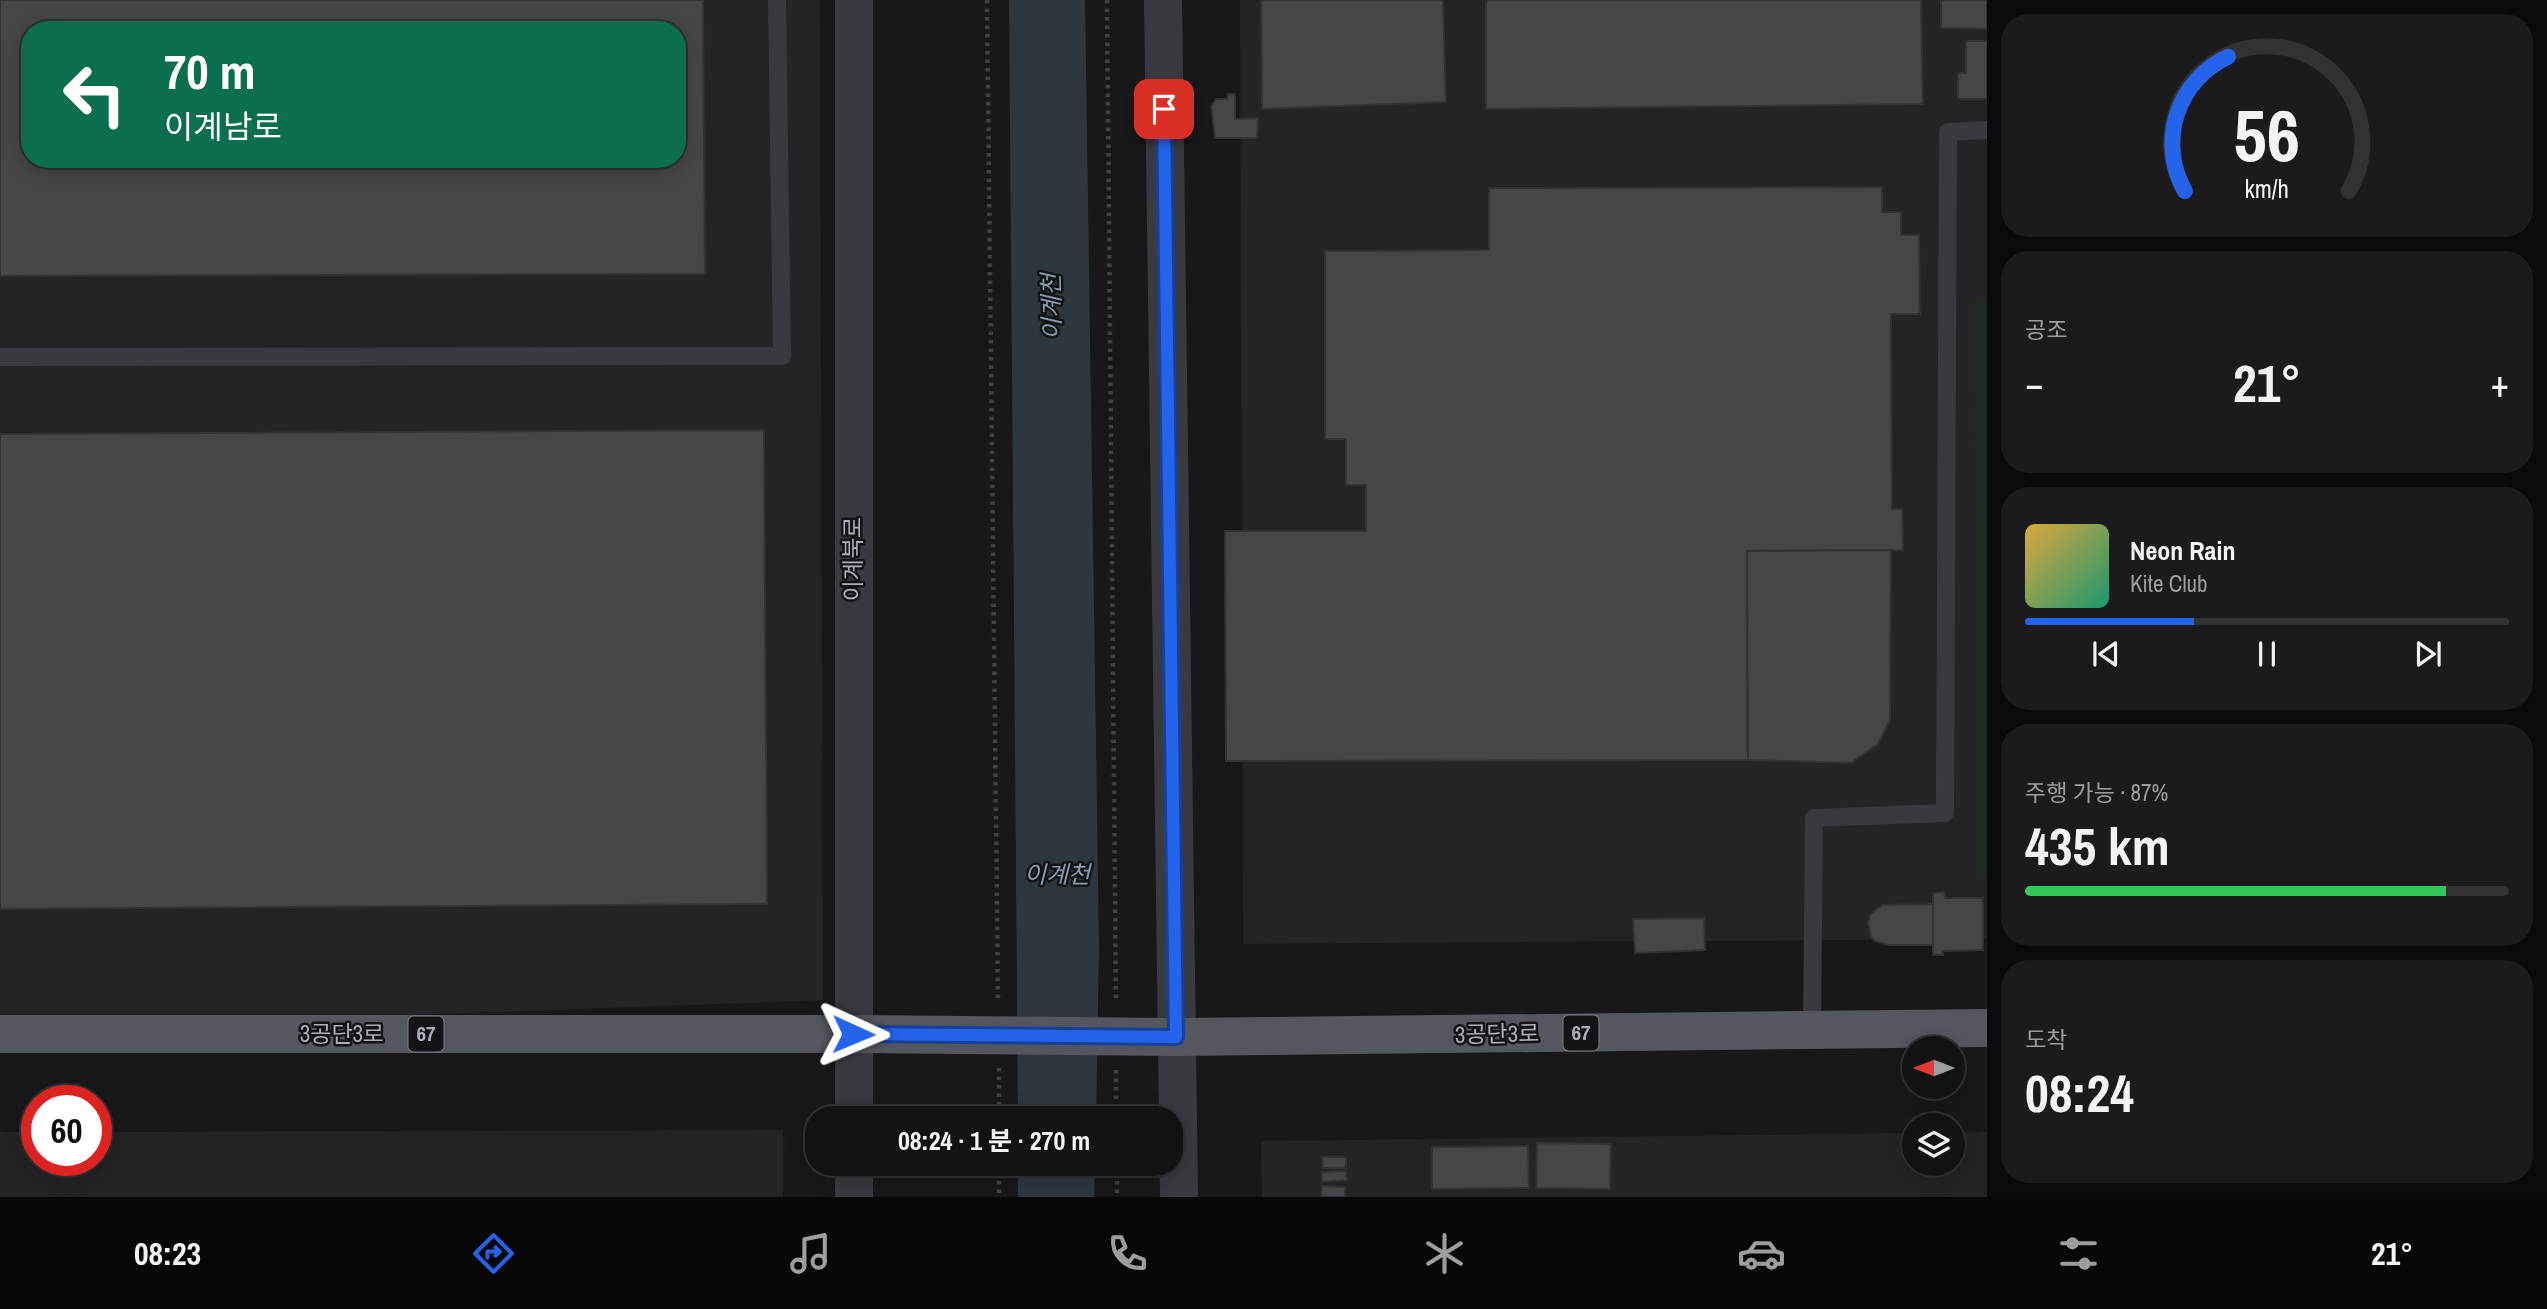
<!DOCTYPE html>
<html lang="ko">
<meta charset="utf-8">
<style>
:root{--surface:#121214;--page:#1b1b1d;--text:#f1f3f6;--muted:#9c9ea0;--line:#313234;--accent:#2563eb}
body{margin:0;font-family:"Archivo Narrow","Noto Sans KR",sans-serif;background:var(--page);color:var(--text);height:100vh;display:flex;flex-direction:column;font-size:26px;white-space:nowrap}
*{box-sizing:border-box;margin:0}
p{font-size:23px;color:var(--muted)}
.icon{flex:none;width:38px;height:38px;fill:none;stroke:currentColor;stroke-width:2;stroke-linecap:round;stroke-linejoin:round}
.map{position:relative;flex:1;overflow:hidden}
.details{display:flex;flex-direction:column;gap:14px;padding:14px;background:#0a0a0b;width:560px}
.details>*{flex:none}
.top-card{position:absolute;left:21px;top:21px;width:665px;height:147px;border-radius:28px;box-shadow:0 4px 18px #0003,0 0 0 2px var(--line);background:#0b6e4f;color:#fff;overflow:hidden}
.needle{width:46px;rotate:270deg}
.tools{position:absolute;left:1902px;top:1036px;display:grid;gap:14px}
.tools a{display:grid;place-items:center;width:63px;height:63px;border-radius:50%;background:var(--surface);box-shadow:0 4px 18px #0003,0 0 0 2px var(--line);font-size:35px}
.speed{position:absolute;left:21px;top:1085px;display:flex;gap:14px;font-size:35px;font-weight:700;text-align:center}
.speed>*{display:grid;place-content:center;width:91px;height:91px;border-radius:50%;background:var(--surface);box-shadow:0 4px 18px #0003,0 0 0 2px var(--line);line-height:1}
.speed .limit{border:10px solid #d22;background:#fff;color:#111}
.pin{position:absolute;display:grid;place-items:center;width:60px;height:60px;color:#fff;margin:-30px;border-radius:14px;box-shadow:0 4px 10px #0006}
.me{position:absolute;width:77px;margin:-38px;rotate:91deg;stroke-linejoin:round;filter:drop-shadow(0 0 5px #0008)}
.turn{display:flex;align-items:center;gap:24px;height:147px;padding:0 28px;font-size:32px}
.turn .icon{width:91px;height:91px;stroke-width:2.5}
.turn b{display:block;font-size:49px;line-height:60px}
.big{font-size:52px;font-weight:700;line-height:1.1}
.details .widget{flex:1;display:flex;flex-direction:column;justify-content:center;gap:10px;min-width:0;padding:0 24px;border-radius:28px;background:var(--page)}
.details .dial{align-items:center;gap:0}
.dial svg{height:182px;overflow:visible;fill:none;stroke:var(--line);stroke-width:7;stroke-linecap:round;text-anchor:middle}
.dial text{fill:var(--text);stroke:none}
.song{display:flex;align-items:center;gap:21px}
.cover{width:84px;height:84px;border-radius:10px;background:linear-gradient(135deg,hsl(40 70% 55%),hsl(160 70% 35%))}
.played{height:7px;border-radius:4px;background:linear-gradient(90deg,var(--accent) 35%,var(--line) 35%)}
.keys{display:flex;justify-content:space-around;direction:ltr}
.heat{display:flex;justify-content:space-between;align-items:center;font-size:38px;direction:ltr}
.charge{height:10px;border-radius:5px;background:linear-gradient(90deg,#34c759 87%,var(--line) 0)}
.trip{position:absolute;left:805px;top:1106px;width:378px;height:70px;border-radius:28px;background:var(--surface);box-shadow:0 4px 18px #0003,0 0 0 2px var(--line);font-weight:700;line-height:70px;text-align:center}
.dock{display:flex;height:112px;justify-content:space-around;align-items:center;background:#070708;color:var(--muted)}
.dock .icon{width:49px;height:49px}
.dock .current{color:var(--accent)}
.dock b{font-size:32px;color:var(--text)}
main{display:flex;flex:1;min-height:0}
.map>svg:first-child{display:block}
.built{fill:#242427;fill-rule:evenodd}
.green{fill:#202821}
.water{fill:#2f373e}
.building{fill:#45454a;stroke:#323236;stroke-width:2;fill-rule:evenodd}
.lines{fill:none;stroke-linecap:round;stroke-linejoin:round}
.path{stroke:#3f4146;stroke-width:4.5;stroke-dasharray:3.5 5;stroke-linecap:butt}
.service{stroke:#393a3f;stroke-width:18}
.tertiary{stroke:#393a3f;stroke-width:38}
.primary{stroke:#55575e;stroke-width:38}
.primary-bridge{stroke:#55575e;stroke-width:38}
.route-casing{stroke:#184099;stroke-width:18}
.route{stroke:#2563eb;stroke-width:12}
.labels{text-anchor:middle;stroke-width:5;stroke-linejoin:round;paint-order:stroke}
.shield{fill:#131315;stroke:#7d8088;stroke-width:2}
.shield-label{font-size:21px;font-weight:bold;fill:#abafb9}
.street-label{font-size:23px;fill:#abafb9;stroke:#131315}
.water-label{font-size:24px;font-style:italic;fill:#849bb2;stroke:#131315}
</style>
<main>
<div class="map">
<svg width="1987" height="1197" viewBox="0 0 1987 1197">
<rect width="100%" height="100%" fill="#18181a"/>
<g class="built">
<path d="M0,0H820L823,1000L0,1030ZM30,30H677V159H30Z"/>
<path d="M1240,0H1987V939L1243,944Z"/>
<path d="M783,1130V1197H0V1132H37V1160H96V1132Z"/>
<path d="M1987,1132V1197H1262L1261,1141L1914,1133V1164H1953V1133Z"/>
</g>
<path class="green" d="M1973,300L1987,301V875H1977Z"/>
<g class="water">
<path d="M1009,0H1085L1099,947L1096,1118H1018Z"/>
<path d="M1018,1164H1095L1094,1197H1018Z"/>
</g>
<g class="building">
<path d="M0,0H703L705,274L0,276ZM30,30H677V159H30Z"/>
<path d="M1261,0H1443L1446,102L1262,109Z"/>
<path d="M1486,0H1921L1923,104L1486,109Z"/>
<path d="M1941,0H1987V29L1941,28Z"/>
<path d="M1966,41H1987V99H1958V73H1966Z"/>
<path d="M1228,94H1235V119L1258,118L1257,138H1215L1211,106L1216,99H1227Z"/>
<path d="M1882,187V212H1901V235H1919L1920,314H1891L1892,509H1902L1903,550L1747,551L1748,760L1226,761L1225,531H1366V485H1346V439H1325V251L1489,250V188Z"/>
<path d="M764,430L767,904L0,909V434Z"/>
<path d="M1891,550L1890,720L1878,744L1851,763L1748,760L1747,551Z"/>
<path d="M1944,892L1945,898H1983V950L1943,951V955H1933V893Z"/>
<path d="M1933,904V945H1888L1875,941L1871,937L1868,923L1870,915L1882,905Z"/>
<path d="M1704,918L1705,950L1635,953L1633,919Z"/>
<path d="M1537,1143L1611,1144L1610,1189L1536,1188Z"/>
<path d="M1528,1146L1529,1188L1432,1189V1147Z"/>
<path d="M1322,1157H1346V1168H1323Z"/>
<path d="M1346,1171L1347,1180L1322,1182V1172Z"/>
<path d="M1322,1186L1345,1187V1197H1321Z"/>
</g>
<g class="lines">
<g class="path">
<path d="M987,0L998,1000"/>
<path d="M1107,0L1116,1002"/>
<path d="M999,1068V1118"/>
<path d="M1116,1070V1118"/>
<path d="M999,1164V1197"/>
<path d="M1117,1164V1197"/>
</g>
<g class="service">
<path d="M0,357L782,356L777,0"/>
<path d="M1812,1030L1814,818L1945,813L1948,132L1987,130"/>
</g>
<g class="tertiary">
<path d="M1163,0L1179,1197"/>
<path d="M854,1118V0"/>
<path d="M854,1164V1197"/>
</g>
<g class="primary">
<path d="M0,1034H853"/>
<path d="M1176,1037L1987,1028"/>
</g>
<path class="primary-bridge" d="M853,1034L1176,1037"/>
</g>
<g class="lines">
<g class="route-casing">
<path id="route" d="M853,1034L1176,1037L1164,109"/>
</g>
<use href="#route" class="route"/>
</g>
<g class="labels">
<g class="shield">
<rect x="1563.5" y="1015.5" width="35" height="35" rx="5"/>
<rect x="408.5" y="1016.5" width="35" height="35" rx="5"/>
</g>
<g class="shield-label">
<text x="1581" y="1040">67</text>
<text x="426" y="1041">67</text>
</g>
<g class="street-label">
<text transform="translate(853 559) rotate(-90)" y="8">이계북로</text>
<text x="342" y="1042">3공단3로</text>
<text transform="translate(1497 1034) rotate(-1)" y="8">3공단3로</text>
</g>
<g class="water-label">
<text transform="translate(1052 307) rotate(-91)" y="8">이계천</text>
<text x="1057" y="883">이계천</text>
</g>
</g>
</svg>
<div class="tools">
<a><svg class="needle" viewBox="-14 -14 28 28"><path d="M0-13l5 13h-10z" fill="#e53935"/><path d="M0 13l5-13h-10z" fill="#9c9ea0"/></svg></a>
<a><svg class="icon" aria-label="layers" viewBox="0 0 24 24"><path d="M12 4l9 5-9 5-9-5zM3 14l9 5 9-5"/></svg></a>
</div>
<div class="speed"><div class="limit">60</div></div>
<div class="pin" style="left:1164px;top:109px;background:#d93025"><svg class="icon" aria-label="arrive" viewBox="0 0 24 24"><path d="M6 21V4h12l-3 4 3 4H6"/></svg></div>
<svg class="me" style="left:853px;top:1034px" viewBox="-20 -20 40 40"><path d="M0-17L14 15 0 8-14 15z" fill="#2563eb" stroke="#fff" stroke-width="4"/></svg>
<div class="trip">08:24 · 1 분 · 270 m</div>
<div class="top-card">
<div class="turn"><svg class="icon" aria-label="left" viewBox="0 0 24 24"><path d="M17 20v-9H6M10 6l-5 5 5 5"/></svg><div><b>70 m</b>이계남로</div></div>
</div>
</div>
<section class="details">
<div class="widget dial"><svg viewBox="0 0 100 80">
<path d="M14 69A42 42 0 1 1 86 69"/>
<path d="M14 69A42 42 0 0 1 33 10" stroke="#2563eb"/>
<text x="50" y="56" font-size="32" font-weight="700">56</text>
<text x="50" y="72" font-size="11">km/h</text>
</svg></div>
<div class="widget"><p>공조</p>
<div class="heat"><a>−</a><b class="big">21°</b><a>+</a></div>
</div>
<div class="widget">
<div class="song"><i class="cover"></i><div><b>Neon Rain</b><p>Kite Club</p></div></div>
<div class="played"></div>
<div class="keys"><svg class="icon" aria-label="previous" viewBox="0 0 24 24"><path d="M18 5L8 12l10 7zM5 5v14"/></svg><svg class="icon" aria-label="pause" viewBox="0 0 24 24"><path d="M8 5v14M16 5v14"/></svg><svg class="icon" aria-label="next" viewBox="0 0 24 24"><path d="M6 5l10 7-10 7zM19 5v14"/></svg></div>
</div>
<div class="widget"><p>주행 가능 · 87%</p><b class="big">435 km</b><div class="charge"></div></div>
<div class="widget"><p>도착</p><b class="big">08:24</b></div>
</section>
</main>
<nav class="dock">
<b>08:23</b>
<svg class="icon current" aria-label="directions" viewBox="0 0 24 24"><path d="M12 3l9 9-9 9-9-9zM9 14v-3h6M13 9l2 2-2 2"/></svg>
<svg class="icon" aria-label="music" viewBox="0 0 24 24"><path d="M9 18V5l10-2v13"/><circle cx="6" cy="18" r="3"/><circle cx="16" cy="16" r="3"/></svg>
<svg class="icon" aria-label="phone" viewBox="0 0 24 24"><path d="M5 4h4l2 5-3 2q2 4 5 5l2-3 5 2v4C11 20 4 13 5 4z"/></svg>
<svg class="icon" aria-label="climate" viewBox="0 0 24 24"><path d="M12 3v18M4 7l16 10M4 17L20 7"/></svg>
<svg class="icon" aria-label="car" viewBox="0 0 24 24"><path d="M5 17H2v-5l4-1 3-4h7l3 4 3 1v5h-3M9 17h6M6 11h13"/><circle cx="7" cy="17" r="2"/><circle cx="17" cy="17" r="2"/></svg>
<svg class="icon" aria-label="filters" viewBox="0 0 24 24"><path d="M4 7h16M4 17h16"/><circle cx="9" cy="7" r="2"/><circle cx="15" cy="17" r="2"/></svg>
<b>21°</b>
</nav>
